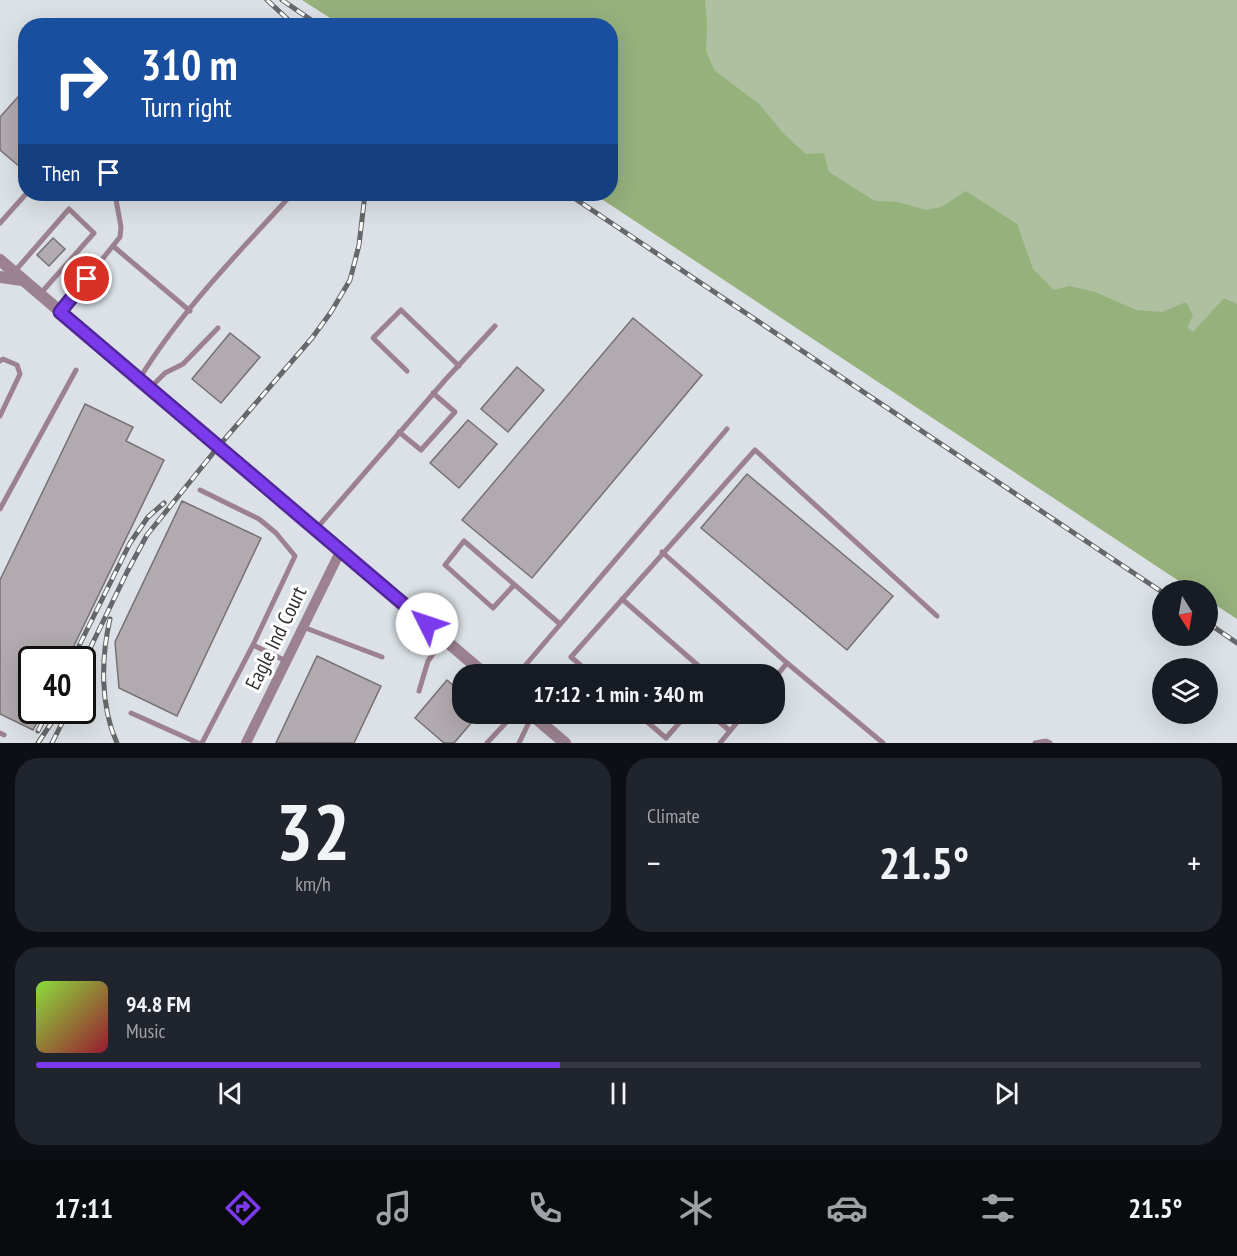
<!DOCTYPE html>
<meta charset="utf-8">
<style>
:root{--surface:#171b24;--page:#20242c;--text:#f1f3f6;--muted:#9ea1a6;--line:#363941;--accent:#7c3aed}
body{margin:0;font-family:"PT Sans Narrow",sans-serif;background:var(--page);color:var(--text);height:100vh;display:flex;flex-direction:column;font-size:22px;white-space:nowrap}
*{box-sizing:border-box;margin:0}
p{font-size:20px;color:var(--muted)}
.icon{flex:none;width:33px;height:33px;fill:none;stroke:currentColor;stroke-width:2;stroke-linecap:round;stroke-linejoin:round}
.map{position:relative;height:743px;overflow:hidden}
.details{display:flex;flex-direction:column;gap:15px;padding:15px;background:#0d0f14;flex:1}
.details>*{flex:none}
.top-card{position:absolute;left:18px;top:18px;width:600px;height:183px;border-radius:24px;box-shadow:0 6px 24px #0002;background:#1a4fa0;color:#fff;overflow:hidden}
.needle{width:39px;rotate:169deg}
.controls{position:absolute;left:1152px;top:580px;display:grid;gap:12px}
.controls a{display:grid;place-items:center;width:66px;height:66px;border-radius:50%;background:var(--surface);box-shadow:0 6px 24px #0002;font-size:30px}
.speed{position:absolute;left:18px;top:646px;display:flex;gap:12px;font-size:30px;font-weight:700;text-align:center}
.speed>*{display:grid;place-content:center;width:78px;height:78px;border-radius:50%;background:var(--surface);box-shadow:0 6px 24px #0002;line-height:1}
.speed .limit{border:3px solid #111;border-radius:9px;background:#fff;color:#111}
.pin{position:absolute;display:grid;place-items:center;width:51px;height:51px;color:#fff;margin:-26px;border:3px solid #fff;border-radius:50%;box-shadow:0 2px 6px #0007}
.me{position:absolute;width:66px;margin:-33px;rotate:311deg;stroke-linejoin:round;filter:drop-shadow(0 0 4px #0008)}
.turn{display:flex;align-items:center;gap:21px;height:126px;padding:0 24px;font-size:27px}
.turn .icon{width:78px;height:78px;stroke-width:2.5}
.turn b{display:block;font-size:42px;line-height:51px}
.then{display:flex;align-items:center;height:57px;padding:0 24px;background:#0003;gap:12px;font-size:22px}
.big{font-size:45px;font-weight:700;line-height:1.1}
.details .widget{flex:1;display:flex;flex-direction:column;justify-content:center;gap:9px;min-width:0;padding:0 21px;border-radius:24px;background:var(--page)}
.details .dial{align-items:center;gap:0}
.dial b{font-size:78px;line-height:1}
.song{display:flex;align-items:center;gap:18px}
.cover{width:72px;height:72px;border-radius:9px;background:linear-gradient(135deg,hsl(90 70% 55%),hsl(350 70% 35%))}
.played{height:6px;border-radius:3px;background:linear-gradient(90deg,var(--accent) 45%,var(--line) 45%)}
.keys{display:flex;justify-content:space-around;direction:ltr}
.heat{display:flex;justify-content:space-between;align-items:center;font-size:33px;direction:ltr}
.details .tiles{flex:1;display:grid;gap:15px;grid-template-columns:1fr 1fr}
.widget:last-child{grid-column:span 2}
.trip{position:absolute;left:452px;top:664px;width:333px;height:60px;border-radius:24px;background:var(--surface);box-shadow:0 6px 24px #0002;font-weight:700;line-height:60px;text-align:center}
.tabs{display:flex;height:96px;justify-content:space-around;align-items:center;background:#090b0e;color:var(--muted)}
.tabs .icon{width:42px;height:42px}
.tabs .active{color:var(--accent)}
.tabs b{font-size:27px;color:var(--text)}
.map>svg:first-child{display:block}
.green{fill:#aec0a0}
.forest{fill:#95b17c}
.building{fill:#b1aaaf;stroke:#777175;stroke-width:1.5}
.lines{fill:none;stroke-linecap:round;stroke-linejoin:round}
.service{stroke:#9c8290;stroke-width:5}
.minor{stroke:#9c8290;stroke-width:10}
.tertiary{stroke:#9c8290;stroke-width:12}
.rail-casing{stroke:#65686b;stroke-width:5}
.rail{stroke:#fff;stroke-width:3;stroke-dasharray:9;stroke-linecap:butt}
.route-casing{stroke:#51269a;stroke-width:15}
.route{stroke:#7c3aed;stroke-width:10}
.labels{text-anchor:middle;stroke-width:6;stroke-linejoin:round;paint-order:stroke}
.street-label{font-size:21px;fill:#313335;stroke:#fff}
</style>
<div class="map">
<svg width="1237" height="743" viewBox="0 0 1237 743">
<rect width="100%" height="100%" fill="#dbe1e6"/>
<path class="green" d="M671,0H1237V424L658,82Z"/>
<path class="forest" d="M302,0H705L707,24L706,51L715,71L758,103L784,134L806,154L824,153L829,172L875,201L898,202L926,210L941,207L966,191L1017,224L1033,269L1054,290L1069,286L1095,292L1136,310L1162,312L1186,302L1193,315L1187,328L1193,332L1224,298L1237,304V619L1208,600V591H1194L594,194H610V26L341,25Z"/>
<g class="building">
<path d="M26,88V160L20,167L0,150V117Z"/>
<path d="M53,238L65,249L49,266L37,255Z"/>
<path d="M633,318L702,375L532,578L462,520Z"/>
<path d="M230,333L260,357L221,403L192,379Z"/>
<path d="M517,367L544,390L508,432L481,409Z"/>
<path d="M85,404L133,427L126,441L164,460L67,660H32V711H43L33,730L0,714V580Z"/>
<path d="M468,420L497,444L459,488L430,463Z"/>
<path d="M747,474L893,596L847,650L701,528Z"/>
<path d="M182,501L261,538L177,716L119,688L115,642Z"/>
<path d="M317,656L381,686L354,743H276Z"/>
<path d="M447,680L462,693V714H479L454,743H444L415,718Z"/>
</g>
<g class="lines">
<g class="service">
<path d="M0,223L26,194"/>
<path d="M113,246L190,311"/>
<path d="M15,271L69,209L94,233L41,293"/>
<path d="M61,311L120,237L121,227L115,194"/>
<path d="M0,361L3,359L17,365L20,374L0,416"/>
<path d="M407,371L373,338L401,310L459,366"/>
<path d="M140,378C180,312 240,251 292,194"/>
<path d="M151,387L165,373L183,364L218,328"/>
<path d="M399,432L421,450L455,412L433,393"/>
<path d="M200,490L259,519L276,533L295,556L253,645L286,661"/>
<path d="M0,509L76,370"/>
<path d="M316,529L446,379L495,326"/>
<path d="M662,552L787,663L883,743"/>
<path d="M514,585L493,608L445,565L464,541L560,624"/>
<path d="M622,599L709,675"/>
<path d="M303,627L382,657"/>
<path d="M517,675L727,429"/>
<path d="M592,675L571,657L755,450L937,616"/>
<path d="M774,679L787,663"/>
<path d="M419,691L428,661L443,640"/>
<path d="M131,713L198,743"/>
<path d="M638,714L666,738L687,714"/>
<path d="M710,714L730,731"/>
<path d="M0,733L4,735"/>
<path d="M202,743L253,645"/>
<path d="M487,743L514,714"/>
<path d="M519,743L532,716"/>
<path d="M720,743L744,714"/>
<path d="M1035,743L1046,741L1050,743"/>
</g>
<path class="minor" d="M246,743L341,550"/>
<g class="tertiary">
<path d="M0,260L486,675"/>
<path d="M0,277L22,280"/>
<path d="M531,714L565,743"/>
</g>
<g class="rail-casing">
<g id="rail">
<path d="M267,0L295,26"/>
<path d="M282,0L320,26"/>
<path d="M568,194L1162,592"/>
<path d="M110,619C101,658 100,706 117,743"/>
<path d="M1208,623L1237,643"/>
<path d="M72,660L130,543L148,517L164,503"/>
<path d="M82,665L127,572L147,535L218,447L312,338L331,312L350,280L359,245L365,194"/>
<path d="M38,731L48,711"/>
<path d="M38,743L58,713"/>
<path d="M52,743L68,711"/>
</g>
</g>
<use href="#rail" class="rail"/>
</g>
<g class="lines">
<g class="route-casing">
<path id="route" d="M87,279L60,312L427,624"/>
</g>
<use href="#route" class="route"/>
</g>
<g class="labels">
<g class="street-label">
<text transform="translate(276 638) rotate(-64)" y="7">Eagle Ind Court</text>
</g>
</g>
</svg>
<div class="controls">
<a><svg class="needle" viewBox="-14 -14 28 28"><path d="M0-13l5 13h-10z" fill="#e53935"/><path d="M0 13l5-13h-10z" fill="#9ea1a6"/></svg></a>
<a><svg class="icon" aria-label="layers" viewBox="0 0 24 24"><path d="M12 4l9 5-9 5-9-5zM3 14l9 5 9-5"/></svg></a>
</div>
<div class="speed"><div class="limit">40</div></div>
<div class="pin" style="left:87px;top:279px;background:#d93025"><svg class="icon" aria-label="arrive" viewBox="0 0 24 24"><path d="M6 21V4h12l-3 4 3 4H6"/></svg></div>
<svg class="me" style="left:427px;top:624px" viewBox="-20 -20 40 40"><circle r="19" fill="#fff"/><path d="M0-13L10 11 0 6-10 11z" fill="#7c3aed"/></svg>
<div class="trip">17:12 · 1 min · 340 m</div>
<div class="top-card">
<div class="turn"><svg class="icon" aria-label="right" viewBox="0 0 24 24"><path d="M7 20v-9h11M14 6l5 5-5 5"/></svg><div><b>310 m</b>Turn right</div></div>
<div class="then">Then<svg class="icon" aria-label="arrive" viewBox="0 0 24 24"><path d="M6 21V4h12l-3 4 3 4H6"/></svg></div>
</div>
</div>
<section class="details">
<div class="tiles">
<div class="widget dial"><b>32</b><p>km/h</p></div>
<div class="widget"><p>Climate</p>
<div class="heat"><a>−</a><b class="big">21.5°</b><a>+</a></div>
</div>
<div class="widget">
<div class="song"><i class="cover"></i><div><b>94.8 FM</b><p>Music</p></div></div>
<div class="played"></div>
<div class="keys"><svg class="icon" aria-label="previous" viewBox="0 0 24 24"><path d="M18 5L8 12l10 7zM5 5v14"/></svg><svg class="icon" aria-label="pause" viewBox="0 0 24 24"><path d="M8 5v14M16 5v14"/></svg><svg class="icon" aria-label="next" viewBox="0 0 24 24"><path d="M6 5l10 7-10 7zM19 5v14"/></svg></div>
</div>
</div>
</section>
<nav class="tabs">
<b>17:11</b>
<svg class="icon active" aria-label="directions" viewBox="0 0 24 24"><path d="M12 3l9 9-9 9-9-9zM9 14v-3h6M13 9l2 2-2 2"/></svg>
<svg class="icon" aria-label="music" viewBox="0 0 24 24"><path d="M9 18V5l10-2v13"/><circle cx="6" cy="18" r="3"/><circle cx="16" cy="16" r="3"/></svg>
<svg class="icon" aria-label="phone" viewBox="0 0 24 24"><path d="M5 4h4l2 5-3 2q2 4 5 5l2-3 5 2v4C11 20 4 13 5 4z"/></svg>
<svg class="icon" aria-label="climate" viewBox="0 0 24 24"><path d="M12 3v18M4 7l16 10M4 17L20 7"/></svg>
<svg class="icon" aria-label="car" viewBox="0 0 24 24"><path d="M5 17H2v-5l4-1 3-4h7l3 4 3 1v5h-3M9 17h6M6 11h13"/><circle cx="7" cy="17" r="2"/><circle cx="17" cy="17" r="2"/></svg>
<svg class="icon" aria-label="filters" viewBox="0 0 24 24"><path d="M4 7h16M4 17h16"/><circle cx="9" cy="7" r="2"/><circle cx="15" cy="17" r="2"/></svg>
<b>21.5°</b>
</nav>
